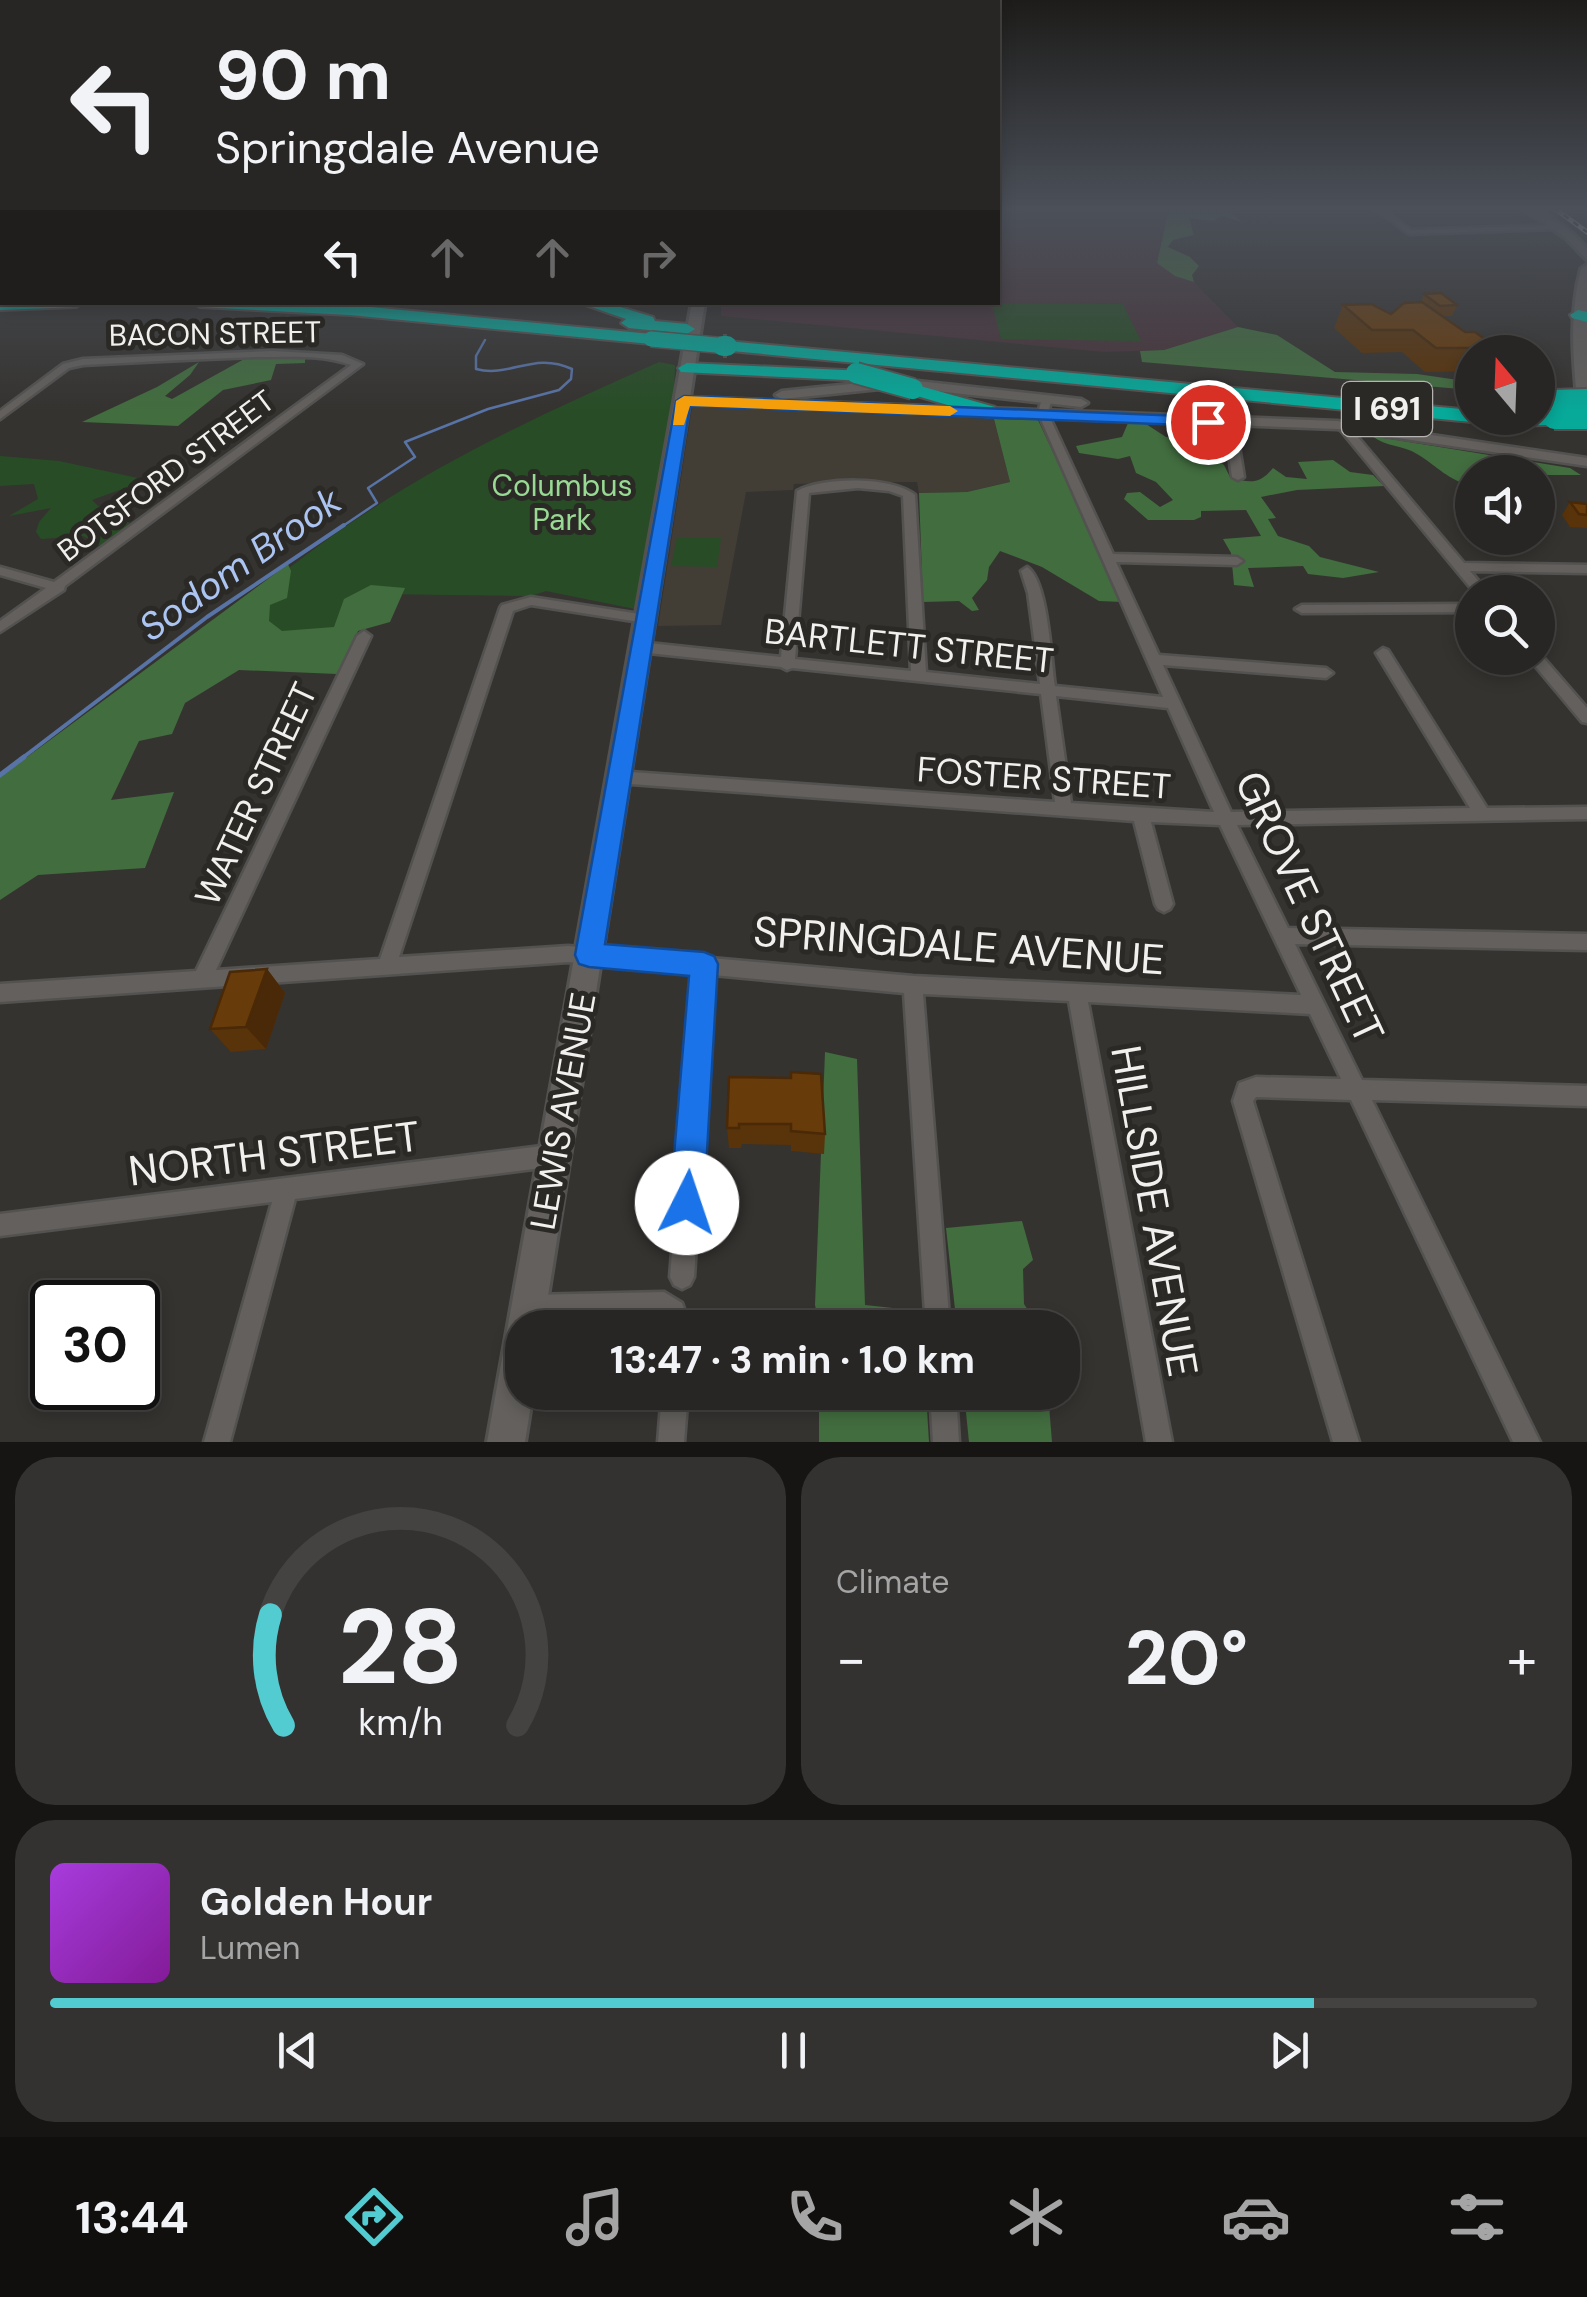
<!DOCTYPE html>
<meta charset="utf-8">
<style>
:root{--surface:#282624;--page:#343231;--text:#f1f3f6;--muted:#a5a5a6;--line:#444341;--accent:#52ccd1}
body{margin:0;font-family:"DM Sans",sans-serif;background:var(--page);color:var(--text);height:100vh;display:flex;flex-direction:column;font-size:38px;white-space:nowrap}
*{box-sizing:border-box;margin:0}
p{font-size:32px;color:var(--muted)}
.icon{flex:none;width:55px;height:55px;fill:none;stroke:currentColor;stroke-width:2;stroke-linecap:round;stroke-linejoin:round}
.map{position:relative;height:1442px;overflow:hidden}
.details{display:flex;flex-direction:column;gap:15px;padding:15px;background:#161514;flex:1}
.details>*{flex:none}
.top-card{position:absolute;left:0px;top:0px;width:1000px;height:305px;box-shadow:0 5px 15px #0003,0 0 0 2px var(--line);background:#282624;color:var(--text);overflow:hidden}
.needle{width:65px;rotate:341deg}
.controls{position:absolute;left:1455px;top:335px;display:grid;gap:20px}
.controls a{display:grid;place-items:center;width:100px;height:100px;border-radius:50%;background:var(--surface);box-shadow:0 5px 15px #0003,0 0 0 2px var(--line);font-size:50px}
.speed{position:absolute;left:30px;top:1280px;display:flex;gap:20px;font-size:50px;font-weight:700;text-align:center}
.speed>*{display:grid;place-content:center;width:130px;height:130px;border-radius:50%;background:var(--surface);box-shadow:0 5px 15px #0003,0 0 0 2px var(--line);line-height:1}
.speed .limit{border:5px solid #111;border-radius:15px;background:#fff;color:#111}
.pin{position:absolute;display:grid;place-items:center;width:85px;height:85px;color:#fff;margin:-42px;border:5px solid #fff;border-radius:50%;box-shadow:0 2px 10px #0007}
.me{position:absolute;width:110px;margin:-55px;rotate:4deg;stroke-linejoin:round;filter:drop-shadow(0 0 8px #0008)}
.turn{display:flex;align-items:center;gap:35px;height:210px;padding:0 50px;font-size:45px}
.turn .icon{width:130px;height:130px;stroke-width:2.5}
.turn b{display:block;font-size:70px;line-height:85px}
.lanes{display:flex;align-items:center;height:95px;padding:0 50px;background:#0003;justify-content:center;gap:50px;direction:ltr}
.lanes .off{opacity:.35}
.big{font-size:75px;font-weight:800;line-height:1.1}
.details .widget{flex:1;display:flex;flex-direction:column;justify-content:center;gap:15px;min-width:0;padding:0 35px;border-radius:40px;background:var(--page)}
.details .dial{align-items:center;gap:0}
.dial svg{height:260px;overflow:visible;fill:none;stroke:var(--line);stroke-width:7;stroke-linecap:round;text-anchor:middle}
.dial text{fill:var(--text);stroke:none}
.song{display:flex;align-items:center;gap:30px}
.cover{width:120px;height:120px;border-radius:15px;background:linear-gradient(135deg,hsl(280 70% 55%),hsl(290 70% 35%))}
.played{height:10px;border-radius:5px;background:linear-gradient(90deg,var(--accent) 85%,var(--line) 85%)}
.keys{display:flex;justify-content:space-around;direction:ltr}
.heat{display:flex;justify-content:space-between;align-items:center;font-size:55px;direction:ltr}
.details .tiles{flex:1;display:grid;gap:15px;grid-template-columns:1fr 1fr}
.widget:last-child{grid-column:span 2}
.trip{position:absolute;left:505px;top:1310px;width:575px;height:100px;border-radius:40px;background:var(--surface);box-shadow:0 5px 15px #0003,0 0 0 2px var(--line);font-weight:800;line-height:100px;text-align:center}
.dock{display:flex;height:160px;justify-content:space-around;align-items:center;background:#100f0e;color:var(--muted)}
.dock .icon{width:70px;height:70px}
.dock .on{color:var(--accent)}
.dock b{font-size:45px;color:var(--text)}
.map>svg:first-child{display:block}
.built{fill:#423d35}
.medical{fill:#48343a}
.green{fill:#284d26}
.forest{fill:#426d3f}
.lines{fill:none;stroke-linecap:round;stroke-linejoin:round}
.stream-far2{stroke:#5873a6;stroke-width:2.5}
.stream-far1{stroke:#5873a6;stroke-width:4}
.stream{stroke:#5873a6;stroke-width:5}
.minor-casing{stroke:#535250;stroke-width:5}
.tertiary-casing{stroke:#535250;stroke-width:5}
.secondary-casing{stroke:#535250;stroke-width:6}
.motorway-casing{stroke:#535250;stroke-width:4}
.minor{fill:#63605d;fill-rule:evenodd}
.tertiary{fill:#63605d;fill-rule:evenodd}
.secondary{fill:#63605d;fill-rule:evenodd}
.motorway{fill:#07a999;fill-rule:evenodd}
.rail-casing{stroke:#cccbc9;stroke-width:5}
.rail{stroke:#2b2926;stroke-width:2.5;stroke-dasharray:6;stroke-linecap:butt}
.motorway-bridge-far1-casing{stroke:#535250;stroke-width:18;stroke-linecap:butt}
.motorway-bridge-casing{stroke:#535250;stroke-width:24;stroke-linecap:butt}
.motorway-bridge-far1{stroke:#07a999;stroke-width:15}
.motorway-bridge{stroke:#07a999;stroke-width:20}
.wall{fill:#593309}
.shaded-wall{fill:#492907}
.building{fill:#683b0a;stroke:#492907;stroke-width:2.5}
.route{fill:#1a73e8;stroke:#114b97;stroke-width:2.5}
.slow{fill:#f59e0b}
.labels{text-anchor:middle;stroke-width:10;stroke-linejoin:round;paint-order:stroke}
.far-street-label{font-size:30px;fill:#f1f0ee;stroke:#2b2926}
.far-park-label{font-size:30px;fill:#98d993;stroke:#2b2926}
.shield{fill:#2b2926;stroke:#b6b4b2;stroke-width:2.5}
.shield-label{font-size:32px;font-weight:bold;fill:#f1f0ee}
.street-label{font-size:35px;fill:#f1f0ee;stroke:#2b2926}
.water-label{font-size:38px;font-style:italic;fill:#abc4f1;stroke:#2b2926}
.near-street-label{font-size:42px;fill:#f1f0ee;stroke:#2b2926}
</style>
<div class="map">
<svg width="1587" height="1442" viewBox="0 0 1587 1442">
<rect width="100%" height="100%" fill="#353330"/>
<path class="built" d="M692,407L994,419L1010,482L967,492L919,493L917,482H875L794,484L793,490L746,492L721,625L658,626Z"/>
<path class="medical" d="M998,208H1169L1157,263L1194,282L1238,327L1164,350L1105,352L721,316V303L998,302Z"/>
<g class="green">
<path d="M992,303L1123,304L1141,341L1001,339Z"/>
<path d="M659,362L675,365L674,394L635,609L546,591L531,596L376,594L337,674L199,636C256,596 308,550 366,513C458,452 558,407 659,362Z"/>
<path d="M0,456L59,461L147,480L92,500L100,508L97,519L116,516L130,523L103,547L83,536L41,539L36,532L39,522L51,508L9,516L38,499L34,484L0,486Z"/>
<path d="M677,538H721L717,567L671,566Z"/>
</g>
<g class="forest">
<path d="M1169,208H1226L1242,222L1222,216L1213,221L1189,218L1194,235L1173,240L1168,247L1190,257L1199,266L1192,275L1194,282L1175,276L1157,263Z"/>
<path d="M1238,327L1277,335L1335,372L1417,374L1472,382V390L1142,362L1140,351L1164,350Z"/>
<path d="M246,358H305V363L276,364L271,380L223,390L178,426L82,422L157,387L199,362L190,375L165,396L172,399Z"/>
<path d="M994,419L1038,420L1123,602L1099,601L1042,567L1000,551L989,567L987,580L972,598L979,610L972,611L959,601L923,602L919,493L967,492L1010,482Z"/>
<path d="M1128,423L1146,424L1166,437L1193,441L1224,465L1230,477C1249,483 1259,485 1273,468L1286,477L1307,479L1298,462L1333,460L1350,472L1373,475L1384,486L1297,490L1261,497L1276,518L1268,519L1278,536L1309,546L1320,557L1379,572L1343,578L1308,574L1303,566L1248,568L1254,587L1234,585L1231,553L1223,539L1261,536L1246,510L1201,511V517L1194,520H1148L1124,499L1127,493L1140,492L1160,507L1173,500L1156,482L1136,473L1130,456L1118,459L1079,453L1076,446L1122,437Z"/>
<path d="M1372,436L1570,468L1581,475H1544L1540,470L1472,472V486C1446,479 1440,468 1417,454C1403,445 1386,447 1372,436Z"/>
<path d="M288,564L291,571L287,598L270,605L269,621L282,631L334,627L344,599L371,585L405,588L390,622L358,631L337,674L239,670L185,703L172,734L139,741L111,800L174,792L145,868L38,875L0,900V777Z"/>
<path d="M825,1052L857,1059L865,1305L921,1311L922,1327H820L815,1305Z"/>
<path d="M1022,1221L1033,1260L1023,1269L1024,1304L1039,1327H957L946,1228Z"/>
<path d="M819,1393H926L929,1442H819Z"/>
<path d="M964,1393H1048L1052,1442H969Z"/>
</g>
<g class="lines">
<path class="stream-far2" d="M340,528L377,503L368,488L415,457L405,442L488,409L559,390L571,379L572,369C533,351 511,378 476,369V356L485,340"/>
<path class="stream-far1" d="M21,759L207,617L344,525"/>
<path class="stream" d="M0,775L24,757"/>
<g class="minor-casing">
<g id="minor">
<path d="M1374,208H1382L1411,230L1557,225L1561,227L1557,229L1409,234Z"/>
<path d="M273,351L342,355L363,364L65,586L64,590L0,632V621L46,588L0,575V567L54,582L351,365C322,354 287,357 257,357C199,359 141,362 83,365L69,368L0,419V411L63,364L83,359Z"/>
<path d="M1047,396L1052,399L1049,409L1052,422L1113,554L1237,557L1243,561L1237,565L1116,562L1159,655L1326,668L1333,673L1326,678L1163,665L1231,812L1470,808L1376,653L1383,648L1388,650L1487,808L1587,807V819L1237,825L1288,928L1587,934V950L1295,944L1362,1080L1587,1086V1106L1372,1100L1540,1442H1513L1351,1100L1256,1097L1253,1101L1359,1442H1333L1233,1101L1239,1083L1256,1077L1341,1079L1310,1014L1088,1002L1172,1442H1146L1069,1001L923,994L950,1328H926L904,993L713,975L694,1277L690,1285L682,1289L674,1285L670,1277L694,974L568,962L0,1002V984L196,971L357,636L364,631L371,636L216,970L380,959L500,608L502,605L531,597L646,615L653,619L646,623L531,605L513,611L399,957L568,946L699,957L704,956L711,958L913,976L1301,995L1220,825L1151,822L1173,904L1170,909L1164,912L1158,909L1155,904L1134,821L617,783L611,781L609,777L611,773L617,771L1055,802L1041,694L792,668L787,670L781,667L639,652L632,647L639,642L781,657L797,491C822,477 892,476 915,495L926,672L1040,684L1028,593L1021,571L1027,567C1048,580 1051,659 1055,686L1163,697L1042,422L1039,409L1042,399ZM858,488L889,491L903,496L911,671L795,659L809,493ZM1056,696L1168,708L1214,812L1071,803Z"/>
<path d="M1227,417L1232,420L1237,434L1244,477L1238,480L1232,477L1226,434L1222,420Z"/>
<path d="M1338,423H1346L1464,563L1587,565V573L1470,571L1488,592H1474L1338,427Z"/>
<path d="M1472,604V612L1302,613L1295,609L1302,605Z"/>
<path d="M1538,654L1541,655L1587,708V723L1582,722L1531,661L1529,658H1538Z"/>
<path d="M557,1144L565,1147L568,1155L565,1163L557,1166L295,1199L230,1442H204L272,1202L0,1236V1214Z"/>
<path d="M664,1292L682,1303L691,1328H667L664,1318L661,1316L529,1319L521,1315L517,1307L521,1299L529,1295Z"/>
<path d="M662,1392H688L684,1442H658Z"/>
<path d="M930,1392H956L959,1442H933Z"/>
</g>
</g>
<g class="tertiary-casing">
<g id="tertiary">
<path d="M899,379L1081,399L1088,403L1081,407L899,387L782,399L775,395L782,391Z"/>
<path d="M683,397L1337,421L1587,458V466L1337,429L678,404L676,401Z"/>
</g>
</g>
<g class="secondary-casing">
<g id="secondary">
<path d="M1521,208C1545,208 1572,231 1587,249V260L1566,238Z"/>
<path d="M1587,265V423L1579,418C1574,367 1568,319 1581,269Z"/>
<path d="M692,302H705L543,1328H522V1392H533L525,1442H487Z"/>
</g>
</g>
<g class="motorway-casing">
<g id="motorway">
<rect x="0" y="233" width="2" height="8"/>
<path d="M0,300L2,302H84L76,307L0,310Z"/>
<path d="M192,302L350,305L651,334L659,339L651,344L350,315L200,307Z"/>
<path d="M577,302H604L653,317L655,321L687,324L695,329L687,334L629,328L621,323L626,319Z"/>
<path d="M1578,310L1587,312V322L1572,318L1570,315Z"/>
<path d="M727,341L1472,410V418H1480L1472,422L721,350L718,346Z"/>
<path d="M687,363L866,371L875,376L866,381L681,372L678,368Z"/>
<path d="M913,384L995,407L997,411L988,417L907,393V385Z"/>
<path d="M1538,413H1554L1564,419C1551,428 1519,427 1506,418H1538Z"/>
</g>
</g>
<use href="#minor" class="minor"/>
<use href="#tertiary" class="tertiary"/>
<use href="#secondary" class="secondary"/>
<use href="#motorway" class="motorway"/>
<g class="rail-casing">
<path id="rail" d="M1554,208L1587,232"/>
</g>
<use href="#rail" class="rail"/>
<g class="motorway-bridge-far1-casing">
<path id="motorway-bridge-far1" d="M651,339L727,346"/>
</g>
<g class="motorway-bridge-casing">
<g id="motorway-bridge">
<path d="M723,346H727"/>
<path d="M856,373L913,389"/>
<path d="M1553,400L1587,399"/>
<path d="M1554,419H1587"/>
</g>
</g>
<use href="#motorway-bridge-far1" class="motorway-bridge-far1"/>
<use href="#motorway-bridge" class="motorway-bridge"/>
</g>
<g class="wall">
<path d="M1424,294L1457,305L1452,316H1442L1465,332L1497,348L1494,352H1472V371L1425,372L1402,352L1362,353L1334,328L1343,305L1391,314L1421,302Z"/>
<path d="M1570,502L1587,504V528L1570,527L1562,515Z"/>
<path d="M267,969L285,993L266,1049L231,1052L210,1029Z"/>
<path d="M729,1077L825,1134L824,1154L791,1151V1145L742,1144L741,1148H729L727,1128Z"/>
</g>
<path class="shaded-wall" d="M267,969L285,993L266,1049L246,1027Z"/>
<g class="building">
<path d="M1441,293L1457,305L1440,306L1424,294Z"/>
<path d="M1422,302L1465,332H1475L1497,348H1436L1413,330H1372L1343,305L1371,304L1391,314L1404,303Z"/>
<path d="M1570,502L1587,504V515L1579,514Z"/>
<path d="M267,969L246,1027L210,1029L230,972Z"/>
<path d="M791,1072L821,1074L825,1134L791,1131V1124H739V1128H727L729,1077L791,1078Z"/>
</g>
<linearGradient id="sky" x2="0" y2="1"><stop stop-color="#1d1c1a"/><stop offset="0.51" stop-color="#4b5059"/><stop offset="1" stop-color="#4b5059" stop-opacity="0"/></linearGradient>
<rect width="1587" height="410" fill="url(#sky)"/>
<path class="route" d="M684,396L1208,417L1216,422L1208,426L690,406L605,944L704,952L714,956L718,964L704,1203L699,1215L687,1220L675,1215L670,1203L689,976L589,967L579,964L575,955L676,401Z"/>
<path class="slow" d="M684,396L950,406L958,411L950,416L690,406L684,425H673L676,401Z"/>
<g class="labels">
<g class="far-street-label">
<text transform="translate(215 334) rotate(-1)" y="10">BACON STREET</text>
<text transform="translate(166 476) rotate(-37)" y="10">BOTSFORD STREET</text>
</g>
<g class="far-park-label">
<text x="562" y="496">Columbus<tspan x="562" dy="34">Park</tspan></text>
</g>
<rect class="shield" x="1342" y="382" width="90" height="54" rx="8"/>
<g class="shield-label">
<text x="1387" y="420">I 691</text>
</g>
<g class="street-label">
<text transform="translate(909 646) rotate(6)" y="12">BARTLETT STREET</text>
<text transform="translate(1044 778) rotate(4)" y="12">FOSTER STREET</text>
<text transform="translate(256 794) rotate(-65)" y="12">WATER STREET</text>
<text transform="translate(563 1111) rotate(-80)" y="12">LEWIS AVENUE</text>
</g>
<g class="water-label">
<text transform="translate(240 564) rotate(-35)" y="13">Sodom Brook</text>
</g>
<g class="near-street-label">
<text transform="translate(1310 907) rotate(65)" y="15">GROVE STREET</text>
<text transform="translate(959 945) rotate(4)" y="15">SPRINGDALE AVENUE</text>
<text transform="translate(274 1153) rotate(-7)" y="15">NORTH STREET</text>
<text transform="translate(1155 1211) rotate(80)" y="15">HILLSIDE AVENUE</text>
</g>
</g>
</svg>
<div class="controls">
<a><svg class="needle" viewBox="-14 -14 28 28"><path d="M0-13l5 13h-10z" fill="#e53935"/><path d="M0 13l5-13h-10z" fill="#a5a5a6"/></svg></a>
<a><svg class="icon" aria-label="sound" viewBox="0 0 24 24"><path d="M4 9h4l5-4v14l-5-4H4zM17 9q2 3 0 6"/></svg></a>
<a><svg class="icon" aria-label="search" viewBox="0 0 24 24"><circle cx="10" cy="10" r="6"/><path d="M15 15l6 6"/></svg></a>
</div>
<div class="speed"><div class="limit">30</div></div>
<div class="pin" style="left:1208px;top:422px;background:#d93025"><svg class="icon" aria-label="arrive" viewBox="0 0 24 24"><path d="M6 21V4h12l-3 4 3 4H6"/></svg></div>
<svg class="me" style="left:687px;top:1203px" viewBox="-20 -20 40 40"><circle r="19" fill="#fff"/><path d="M0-13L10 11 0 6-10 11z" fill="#1a73e8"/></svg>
<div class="trip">13:47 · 3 min · 1.0 km</div>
<div class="top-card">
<div class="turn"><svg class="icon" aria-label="left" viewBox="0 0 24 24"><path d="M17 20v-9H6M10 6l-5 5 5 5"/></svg><div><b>90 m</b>Springdale Avenue</div></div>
<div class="lanes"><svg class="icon" aria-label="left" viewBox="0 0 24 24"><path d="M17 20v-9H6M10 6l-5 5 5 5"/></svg><svg class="icon off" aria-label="ahead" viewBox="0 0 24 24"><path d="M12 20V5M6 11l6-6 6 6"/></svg><svg class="icon off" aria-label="ahead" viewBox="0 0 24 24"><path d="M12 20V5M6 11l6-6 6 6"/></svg><svg class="icon off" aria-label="right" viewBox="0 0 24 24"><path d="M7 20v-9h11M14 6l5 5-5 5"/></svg></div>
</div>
</div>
<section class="details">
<div class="tiles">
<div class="widget dial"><svg viewBox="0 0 100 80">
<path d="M14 69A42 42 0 1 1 86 69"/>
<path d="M14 69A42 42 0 0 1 10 35" stroke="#52ccd1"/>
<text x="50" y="56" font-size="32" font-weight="700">28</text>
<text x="50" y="72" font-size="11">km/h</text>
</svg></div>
<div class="widget"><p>Climate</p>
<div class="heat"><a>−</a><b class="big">20°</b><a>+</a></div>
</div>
<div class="widget">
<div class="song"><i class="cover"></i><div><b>Golden Hour</b><p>Lumen</p></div></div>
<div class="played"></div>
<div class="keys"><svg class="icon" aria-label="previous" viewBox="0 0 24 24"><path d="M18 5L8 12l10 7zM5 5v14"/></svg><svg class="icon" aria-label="pause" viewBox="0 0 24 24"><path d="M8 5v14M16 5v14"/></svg><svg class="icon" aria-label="next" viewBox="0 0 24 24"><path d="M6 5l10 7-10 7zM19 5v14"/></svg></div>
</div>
</div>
</section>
<nav class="dock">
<b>13:44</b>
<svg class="icon on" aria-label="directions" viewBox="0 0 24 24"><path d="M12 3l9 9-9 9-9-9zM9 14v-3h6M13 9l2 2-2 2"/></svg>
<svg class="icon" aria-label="music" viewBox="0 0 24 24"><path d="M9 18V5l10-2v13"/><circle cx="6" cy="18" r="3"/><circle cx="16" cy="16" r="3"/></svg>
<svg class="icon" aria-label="phone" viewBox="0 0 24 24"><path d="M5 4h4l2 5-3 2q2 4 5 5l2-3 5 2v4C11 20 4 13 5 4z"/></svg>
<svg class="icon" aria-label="climate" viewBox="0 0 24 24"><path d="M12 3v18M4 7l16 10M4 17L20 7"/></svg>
<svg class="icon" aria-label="car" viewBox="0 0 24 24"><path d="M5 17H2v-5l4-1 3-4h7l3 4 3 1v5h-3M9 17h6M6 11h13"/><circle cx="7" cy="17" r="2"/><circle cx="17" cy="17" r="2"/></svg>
<svg class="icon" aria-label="filters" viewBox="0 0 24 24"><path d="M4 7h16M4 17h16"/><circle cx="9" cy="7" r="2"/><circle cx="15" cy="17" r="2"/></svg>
</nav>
